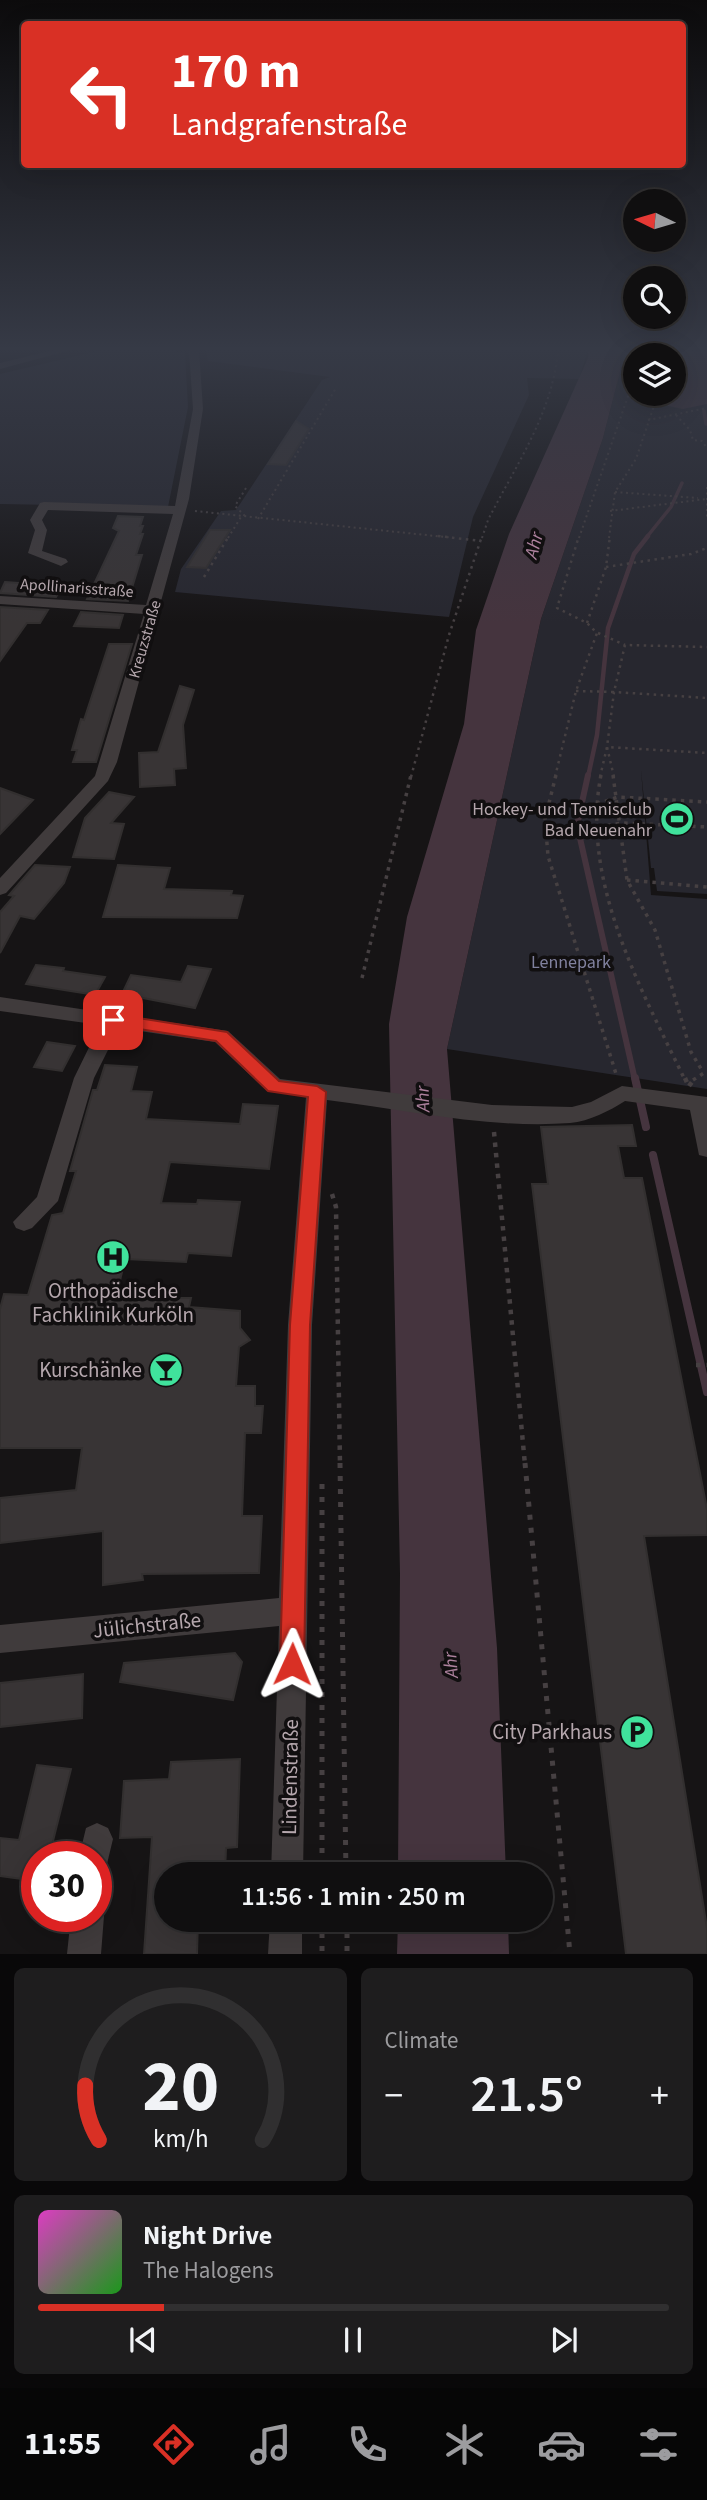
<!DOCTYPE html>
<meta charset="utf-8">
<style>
:root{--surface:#100f10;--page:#1e1d1e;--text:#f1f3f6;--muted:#9c9c9f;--line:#302f30;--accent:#d93025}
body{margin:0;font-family:"Source Sans 3",sans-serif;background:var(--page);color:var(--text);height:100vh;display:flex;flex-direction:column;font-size:26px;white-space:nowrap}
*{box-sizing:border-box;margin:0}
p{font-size:23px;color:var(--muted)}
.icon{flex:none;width:38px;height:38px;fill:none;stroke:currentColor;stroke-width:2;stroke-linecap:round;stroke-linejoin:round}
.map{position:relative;height:1954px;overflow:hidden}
.side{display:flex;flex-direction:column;gap:14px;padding:14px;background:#090809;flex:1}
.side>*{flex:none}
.top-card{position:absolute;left:21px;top:21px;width:665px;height:147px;border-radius:7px;box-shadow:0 7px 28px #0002,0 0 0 2px var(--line);background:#d93025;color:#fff;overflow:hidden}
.needle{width:46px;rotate:275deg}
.controls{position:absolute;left:623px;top:189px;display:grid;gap:14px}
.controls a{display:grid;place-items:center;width:63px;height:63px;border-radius:50%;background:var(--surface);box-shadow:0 7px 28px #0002,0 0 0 2px var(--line);font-size:35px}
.speed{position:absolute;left:21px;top:1841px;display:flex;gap:14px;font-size:35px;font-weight:700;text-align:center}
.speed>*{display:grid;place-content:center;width:91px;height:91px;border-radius:50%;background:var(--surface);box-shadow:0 7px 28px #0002,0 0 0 2px var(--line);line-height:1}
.speed .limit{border:10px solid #d22;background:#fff;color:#111}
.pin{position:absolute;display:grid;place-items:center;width:60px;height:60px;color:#fff;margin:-30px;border-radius:14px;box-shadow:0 4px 10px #0006}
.me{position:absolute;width:77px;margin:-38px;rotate:1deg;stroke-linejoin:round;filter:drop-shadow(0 0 5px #0008)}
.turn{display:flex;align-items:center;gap:24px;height:147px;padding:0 35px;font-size:32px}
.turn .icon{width:91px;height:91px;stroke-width:2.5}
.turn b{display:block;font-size:49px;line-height:60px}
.big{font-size:52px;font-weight:600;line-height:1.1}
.side .card{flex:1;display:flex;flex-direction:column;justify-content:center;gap:10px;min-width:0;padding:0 24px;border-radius:10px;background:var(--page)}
.side .dial{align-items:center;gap:0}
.dial svg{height:182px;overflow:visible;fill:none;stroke:var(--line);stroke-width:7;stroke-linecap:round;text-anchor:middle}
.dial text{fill:var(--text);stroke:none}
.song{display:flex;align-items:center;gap:21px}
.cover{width:84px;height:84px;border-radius:10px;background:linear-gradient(135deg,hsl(310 70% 55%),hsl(120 70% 35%))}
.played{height:7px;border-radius:4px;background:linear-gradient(90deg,var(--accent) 20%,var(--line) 20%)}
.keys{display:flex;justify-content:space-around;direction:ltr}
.heat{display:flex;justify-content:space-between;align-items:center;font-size:38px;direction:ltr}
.side .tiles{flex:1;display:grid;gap:14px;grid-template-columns:1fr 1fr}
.card:last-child{grid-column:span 2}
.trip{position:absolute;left:154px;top:1862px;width:399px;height:70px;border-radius:35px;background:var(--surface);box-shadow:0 7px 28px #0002,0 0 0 2px var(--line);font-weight:600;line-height:70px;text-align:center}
.tabs{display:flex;height:112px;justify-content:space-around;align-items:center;background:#060606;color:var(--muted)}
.tabs .icon{width:49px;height:49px}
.tabs .on{color:var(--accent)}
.tabs b{font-size:32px;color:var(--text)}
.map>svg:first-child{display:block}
.green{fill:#27272f;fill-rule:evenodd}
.water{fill:#45343e}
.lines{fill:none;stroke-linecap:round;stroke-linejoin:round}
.stream-far3{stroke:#45343e;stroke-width:3.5}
.stream-far2{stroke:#45343e;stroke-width:4.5}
.stream-far1{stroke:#45343e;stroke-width:6}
.stream{stroke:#45343e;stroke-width:8}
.building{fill:#383435;stroke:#322f2f;stroke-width:2}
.path-far4{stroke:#464042;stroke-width:2;stroke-dasharray:2 3.5;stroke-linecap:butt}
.path-far3{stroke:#464042;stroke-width:2.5;stroke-dasharray:2.5 4.5;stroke-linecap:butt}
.path-far2{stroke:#464042;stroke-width:3.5;stroke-dasharray:3.5 5;stroke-linecap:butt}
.path-far1{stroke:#464042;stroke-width:4.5;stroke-dasharray:4.5 6;stroke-linecap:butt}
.path{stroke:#464042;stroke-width:5;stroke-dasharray:5 8;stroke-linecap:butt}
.minor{fill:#403b3c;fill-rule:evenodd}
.route{fill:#d93025;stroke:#8d1f18;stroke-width:2}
.labels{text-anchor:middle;stroke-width:7;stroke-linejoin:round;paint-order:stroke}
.far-street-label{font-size:16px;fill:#b5a7ad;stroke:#110f10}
.poi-label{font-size:18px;fill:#b5a7ad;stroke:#110f10;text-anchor:end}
.park-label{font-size:18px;fill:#80819e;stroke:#110f10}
.water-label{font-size:19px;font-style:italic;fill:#ad819d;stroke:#110f10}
.near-poi-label{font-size:21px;fill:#b5a7ad;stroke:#110f10;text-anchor:end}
.near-street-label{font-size:21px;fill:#b5a7ad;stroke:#110f10}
</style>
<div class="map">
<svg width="707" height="1954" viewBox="0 0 707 1954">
<rect width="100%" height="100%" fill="#161415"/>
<g class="green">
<path d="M102,350H174L177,353H185L188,407L168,507L0,504V374Z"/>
<path d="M206,350H588L579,379L527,378L529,395L473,517L449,617L175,592L181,569L221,511L236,510L322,380L330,377L208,361Z"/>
<path d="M621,350H707V894L657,891L654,868H651L641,770L651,895L707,899V1089L447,1049L541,619L603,438L620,372ZM635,355H674V394H635Z"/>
</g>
<g class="water">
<path d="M588,350H621L620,372L603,438L541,619L447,1049L497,1648L506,1874H398L400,1574L389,1024L407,917L464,724L476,630L509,534L588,358Z"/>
<path d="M673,350L707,351V404L683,409L663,405L679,388Z"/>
<path d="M398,1920H508L509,1954H397Z"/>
</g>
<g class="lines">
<g class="stream-far3">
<path d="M704,411L706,424"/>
<path d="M646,538L671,507L682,483"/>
</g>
<path class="stream-far2" d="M588,777L597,735L608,628L634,554L648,536"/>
<path class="stream-far1" d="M588,775L577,825L635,1080"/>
<g class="stream">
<path d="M635,1078L646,1127"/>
<path d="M653,1155L707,1392"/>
</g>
</g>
<g class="building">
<path d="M296,421L309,429L286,465L268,464Z"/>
<path d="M118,516L143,517L140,526H143L140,534H143L136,555H142L128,601L87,599L119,531L113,528Z"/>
<path d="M210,530H230L206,568L187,567Z"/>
<path d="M5,582L33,584L63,586L56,597L0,593Z"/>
<path d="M0,607L48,610L40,623H27L0,661Z"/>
<path d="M81,612L123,615L119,628L74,626Z"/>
<path d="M109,644H132L96,762H73L77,750H72L81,719L84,720Z"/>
<path d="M180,686L194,690L183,725L186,768L174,769L175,785L140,787L139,753L158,752Z"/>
<path d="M0,788L33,800L0,834Z"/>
<path d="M109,792L134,797L111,823L124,824L114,859L73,857L85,818Z"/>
<path d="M35,865L70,867L64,883L34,919L20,916L0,953V912L14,896L9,895Z"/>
<path d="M118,865L170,868L164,889L232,891L231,895L243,896L237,918L103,917Z"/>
<path d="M36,965L64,968L63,971L105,977L95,995L26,984Z"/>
<path d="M188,966L211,969L195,1008L122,994L131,975L181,982Z"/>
<path d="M47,1042L75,1046L62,1071L34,1067Z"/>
<path d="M105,1065L137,1067L131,1091L152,1092L146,1119L240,1124L243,1104L278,1106L269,1169L170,1162L161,1203L197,1204L198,1200L240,1202L231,1256L188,1253L186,1262L125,1259L116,1298H191L189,1307L240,1311V1328L250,1340L239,1347L236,1386H255V1406H263L261,1433H245L242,1516H262L259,1573L142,1574L143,1580L103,1585V1531L0,1543V1498L76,1490L82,1448H0V1309L4,1294L28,1295L52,1215L63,1213L76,1171H70L93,1090H97Z"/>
<path d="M632,1125L636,1146H618L624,1178H642L707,1509V1535L644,1536L707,1928V1954H626L532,1184H548L541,1127Z"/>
<path d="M235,1653L242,1662L233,1700L120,1682L124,1663Z"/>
<path d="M83,1674L82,1718L0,1727V1683Z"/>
<path d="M240,1759L237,1847L226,1848L225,1874H166V1920H198L197,1954H144L152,1837L120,1838L124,1781L169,1779L171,1762Z"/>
<path d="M37,1765L71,1769L49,1857H37V1881L0,1876V1838L19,1840Z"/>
</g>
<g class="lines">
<g class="path-far4">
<path d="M660,350V355"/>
<path d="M676,415L690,430L693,440L702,441L707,448"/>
<path d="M648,420L707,408"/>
<path d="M707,487V518"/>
<path d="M246,488L235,506L246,517"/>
<path d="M615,492L698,498"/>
<path d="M195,511L455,538"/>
<path d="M610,511L706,499"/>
<path d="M258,519L336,388"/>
<path d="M228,538L241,517"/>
<path d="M482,538L488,520C516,465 553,412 558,350"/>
<path d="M579,538L635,376L633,350"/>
<path d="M609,538L615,492L636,459L658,394"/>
</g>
<g class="path-far3">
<path d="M438,536L481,541"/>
<path d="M606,567L691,554L707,548"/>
<path d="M204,577L229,536"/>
<path d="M587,623L606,567L610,536"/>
<path d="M598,633L625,645"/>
<path d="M576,691L614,692L625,645L707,647"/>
<path d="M411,777L449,635L482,536"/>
<path d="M555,777L576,691L597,633L587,623L557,608L579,536"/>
<path d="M600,777L607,747L707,753"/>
<path d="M614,777L607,747L614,692L707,698"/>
</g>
<g class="path-far2">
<path d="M556,775L545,819L548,856L617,1077"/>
<path d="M601,775C580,880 641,989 685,1080"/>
<path d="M613,775L627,880L655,930L691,1052L703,1072"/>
<path d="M597,804L618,797L707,802"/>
<path d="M599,827L622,823L707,827"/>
<path d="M627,880L707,887"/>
<path d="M362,978L411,775"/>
<path d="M693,1080L707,1071"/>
</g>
<g class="path-far1">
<path d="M685,1078L688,1085"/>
<path d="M689,1086L695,1078"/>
<path d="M494,1132L525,1465"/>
<path d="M332,1194L336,1207L340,1465"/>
<path d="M696,1365H707"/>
</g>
<g class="path">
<path d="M340,1463L346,1874"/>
<path d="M525,1463L570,1954"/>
<path d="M322,1484V1874"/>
<path d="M322,1920V1954"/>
<path d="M347,1920V1954"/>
</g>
<g class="minor">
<path d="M54,350H71L0,369V363Z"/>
<path d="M189,350H199L203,409L189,499L117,762L108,781L6,893L0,895V878L95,776L144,614L0,604V596L146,605L173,514L48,510L42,520L47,530L42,551L66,559L68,562L61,566L28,553L35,530L30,520L40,503L44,502L175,506L193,409Z"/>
<path d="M0,997L228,1031L280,1079L492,1105L572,1107L591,1102L622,1086L707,1097V1157L699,1155L690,1110L625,1101C609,1111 590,1121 570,1123C490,1129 406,1110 327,1100L312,1325L303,1874H271L279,1626L0,1653V1625L279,1598L288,1325L306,1097L267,1091L215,1042L119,1028L94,1078L58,1201L32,1228L24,1231L16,1228L13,1222L37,1197L74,1078L100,1025L0,1011Z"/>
<path d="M97,1823L108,1828L113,1839L106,1868L96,1873V1857H79L86,1828Z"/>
<path d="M96,1903L104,1916L101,1954H67L71,1916H96Z"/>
<path d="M270,1920H302V1954H268Z"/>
</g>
</g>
<linearGradient id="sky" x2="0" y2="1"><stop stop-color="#0c0b0c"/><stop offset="0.56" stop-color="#363a46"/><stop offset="1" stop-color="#363a46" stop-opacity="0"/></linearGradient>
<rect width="707" height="623" fill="url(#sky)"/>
<path class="route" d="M113,1014L227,1032L279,1081L317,1086L326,1092L310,1325L304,1664L301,1672L292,1676L284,1672L280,1664L290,1325L308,1097L268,1091L216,1041L107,1024L104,1020Z"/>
<defs>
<g id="stadium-disc" transform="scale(1.75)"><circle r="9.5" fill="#40e29c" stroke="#110f10"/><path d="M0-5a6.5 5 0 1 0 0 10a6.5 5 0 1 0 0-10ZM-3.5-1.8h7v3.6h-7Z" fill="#111"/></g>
<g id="hospital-disc" transform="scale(1.75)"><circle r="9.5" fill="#40e29c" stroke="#110f10"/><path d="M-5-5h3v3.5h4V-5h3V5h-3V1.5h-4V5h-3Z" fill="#111"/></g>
<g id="bar-disc" transform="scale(1.75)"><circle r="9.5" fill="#40e29c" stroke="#110f10"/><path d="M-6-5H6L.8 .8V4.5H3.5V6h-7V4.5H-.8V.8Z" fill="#111"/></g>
<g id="parking-disc" transform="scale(1.75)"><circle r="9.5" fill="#40e29c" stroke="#110f10"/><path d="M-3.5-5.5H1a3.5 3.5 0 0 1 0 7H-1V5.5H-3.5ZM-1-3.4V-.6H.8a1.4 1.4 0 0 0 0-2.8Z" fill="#111"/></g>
</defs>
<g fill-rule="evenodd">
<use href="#stadium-disc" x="677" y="819"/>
<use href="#hospital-disc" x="113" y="1257"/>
<use href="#bar-disc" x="166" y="1370"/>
<use href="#parking-disc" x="637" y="1732"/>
</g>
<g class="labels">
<g class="far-street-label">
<text transform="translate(77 587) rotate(4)" y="6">Apollinarisstraße</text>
<text transform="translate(144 639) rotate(-74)" y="6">Kreuzstraße</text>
</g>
<g class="poi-label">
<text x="652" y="815">Hockey- und Tennisclub<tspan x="652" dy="21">Bad Neuenahr</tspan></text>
</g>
<g class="park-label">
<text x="571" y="968">Lennepark</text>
</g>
<g class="water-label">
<text transform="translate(533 545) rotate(-75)" y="7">Ahr</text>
<text transform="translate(422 1099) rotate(-92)" y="7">Ahr</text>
<text transform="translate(450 1665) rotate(-94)" y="7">Ahr</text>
</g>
<g class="near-poi-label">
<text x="113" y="1298" text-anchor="middle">Orthopädische<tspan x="113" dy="24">Fachklinik Kurköln</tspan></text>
<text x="142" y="1377">Kurschänke</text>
<text x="612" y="1739">City Parkhaus</text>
</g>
<g class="near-street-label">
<text transform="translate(147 1625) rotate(-6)" y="7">Jülichstraße</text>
<text transform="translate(290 1777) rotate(-89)" y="7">Lindenstraße</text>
</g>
</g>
</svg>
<div class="controls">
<a><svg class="needle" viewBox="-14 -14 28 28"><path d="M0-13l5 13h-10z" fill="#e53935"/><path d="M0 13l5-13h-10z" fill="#9c9c9f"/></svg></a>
<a><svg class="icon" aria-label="search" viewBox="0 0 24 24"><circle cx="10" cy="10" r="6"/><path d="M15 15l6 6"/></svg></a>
<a><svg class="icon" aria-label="layers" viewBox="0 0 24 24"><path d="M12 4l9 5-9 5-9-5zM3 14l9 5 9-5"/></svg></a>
</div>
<div class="speed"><div class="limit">30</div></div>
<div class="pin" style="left:113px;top:1020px;background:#d93025"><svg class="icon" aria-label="arrive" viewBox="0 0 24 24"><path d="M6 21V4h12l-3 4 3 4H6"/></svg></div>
<svg class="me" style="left:292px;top:1664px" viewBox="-20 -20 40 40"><path d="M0-17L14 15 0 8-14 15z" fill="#d93025" stroke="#fff" stroke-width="4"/></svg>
<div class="trip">11:56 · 1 min · 250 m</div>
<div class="top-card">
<div class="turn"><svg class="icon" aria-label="left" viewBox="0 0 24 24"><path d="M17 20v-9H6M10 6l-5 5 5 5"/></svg><div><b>170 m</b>Landgrafenstraße</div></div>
</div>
</div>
<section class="side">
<div class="tiles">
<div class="card dial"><svg viewBox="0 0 100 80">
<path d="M14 69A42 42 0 1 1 86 69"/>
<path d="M14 69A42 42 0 0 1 8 45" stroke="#d93025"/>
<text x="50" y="56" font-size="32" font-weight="700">20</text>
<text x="50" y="72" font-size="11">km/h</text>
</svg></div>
<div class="card"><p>Climate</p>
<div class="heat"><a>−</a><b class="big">21.5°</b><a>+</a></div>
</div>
<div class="card">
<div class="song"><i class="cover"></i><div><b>Night Drive</b><p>The Halogens</p></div></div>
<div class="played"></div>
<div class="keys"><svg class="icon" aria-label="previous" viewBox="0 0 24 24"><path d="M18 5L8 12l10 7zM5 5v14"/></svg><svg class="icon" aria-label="pause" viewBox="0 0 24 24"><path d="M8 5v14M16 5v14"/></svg><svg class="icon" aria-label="next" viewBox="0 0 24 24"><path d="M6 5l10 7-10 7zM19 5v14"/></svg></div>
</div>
</div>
</section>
<nav class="tabs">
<b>11:55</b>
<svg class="icon on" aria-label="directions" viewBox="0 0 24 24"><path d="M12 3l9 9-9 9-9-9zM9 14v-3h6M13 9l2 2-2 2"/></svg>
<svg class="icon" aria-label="music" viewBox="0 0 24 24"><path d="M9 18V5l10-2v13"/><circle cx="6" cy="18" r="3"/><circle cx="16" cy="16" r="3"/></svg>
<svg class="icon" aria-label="phone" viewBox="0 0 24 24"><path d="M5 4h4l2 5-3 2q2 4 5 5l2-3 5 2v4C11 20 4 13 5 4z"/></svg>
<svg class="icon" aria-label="climate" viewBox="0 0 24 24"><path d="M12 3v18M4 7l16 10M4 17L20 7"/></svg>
<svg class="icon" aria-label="car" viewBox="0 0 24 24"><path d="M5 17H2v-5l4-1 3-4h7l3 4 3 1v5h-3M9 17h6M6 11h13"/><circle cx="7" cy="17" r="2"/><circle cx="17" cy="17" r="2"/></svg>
<svg class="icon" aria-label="filters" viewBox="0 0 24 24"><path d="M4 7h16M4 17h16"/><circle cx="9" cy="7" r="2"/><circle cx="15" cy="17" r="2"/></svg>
</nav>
